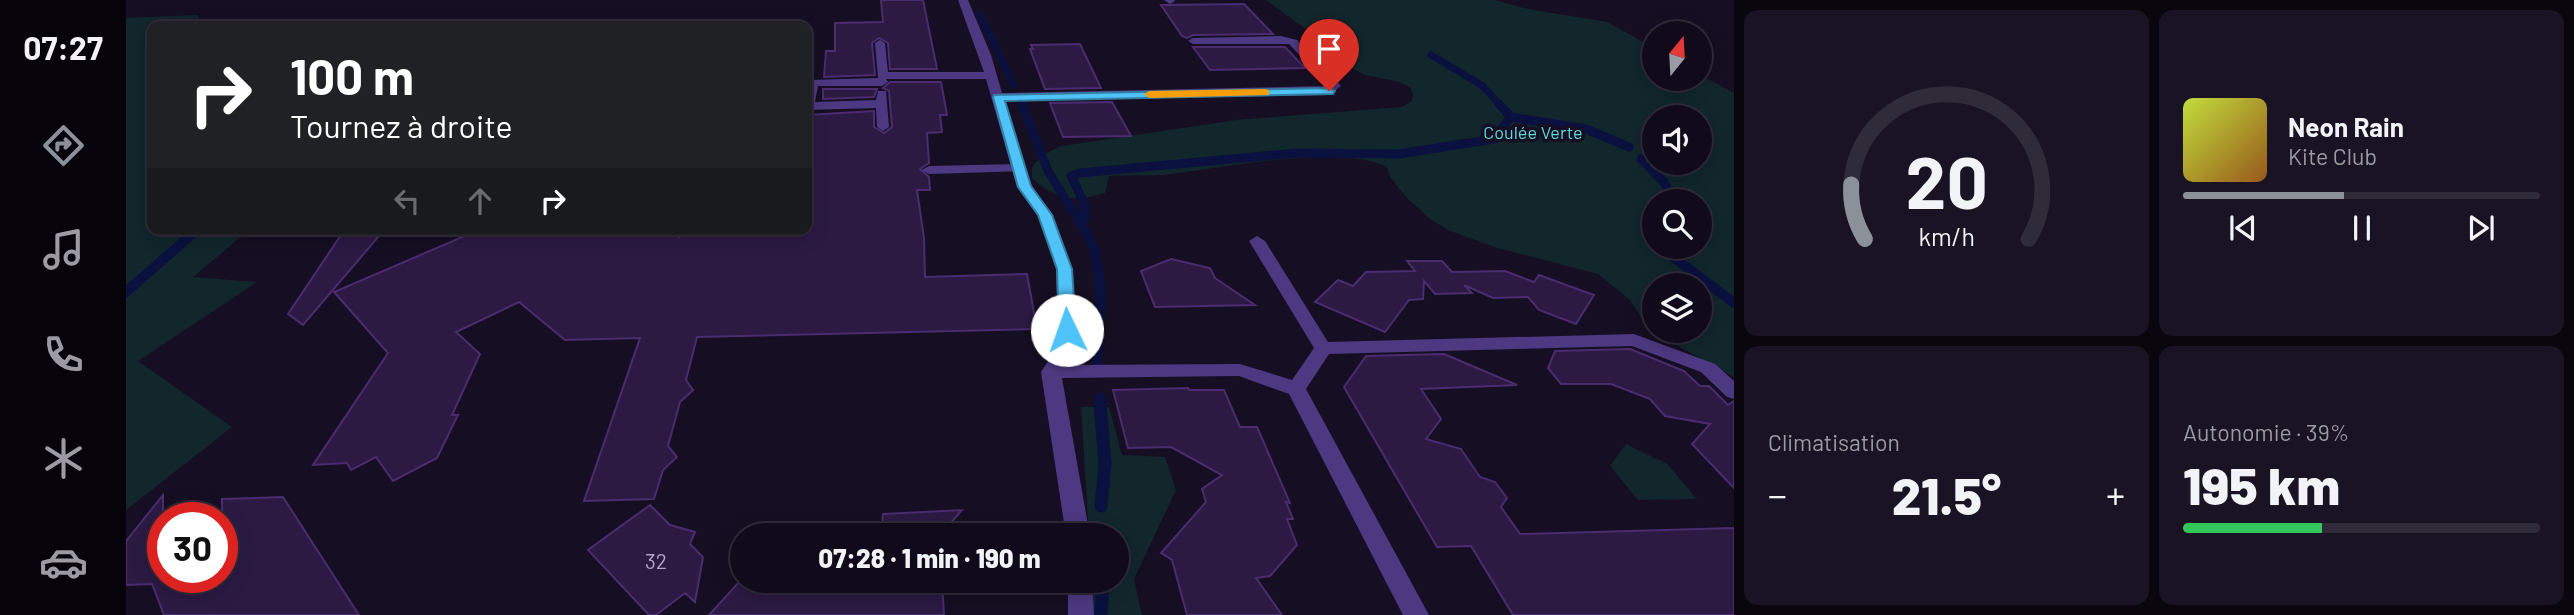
<!DOCTYPE html>
<html lang="fr">
<meta charset="utf-8">
<style>
:root{--surface:#100a1a;--page:#191323;--text:#f1f3f6;--muted:#9c9aa2;--line:#302b39;--accent:#8c9099}
body{margin:0;font-family:Barlow,sans-serif;background:var(--page);color:var(--text);height:100vh;display:flex;flex-direction:column;font-size:26px;white-space:nowrap}
*{box-sizing:border-box;margin:0}
p{font-size:23px;color:var(--muted)}
.icon{flex:none;width:38px;height:38px;fill:none;stroke:currentColor;stroke-width:2;stroke-linecap:round;stroke-linejoin:round}
.map{position:relative;flex:1;overflow:hidden}
.side{display:flex;flex-direction:column;gap:10px;padding:10px;background:#09060e;width:840px}
.side>*{flex:none}
.top-card{position:absolute;left:21px;top:21px;width:665px;height:214px;border-radius:14px;box-shadow:0 4px 18px #0003,0 0 0 2px var(--line);background:#202124;color:#fff;overflow:hidden}
.needle{width:46px;rotate:18deg}
.buttons{position:absolute;left:1516px;top:21px;display:grid;gap:14px}
.buttons a{display:grid;place-items:center;width:70px;height:70px;border-radius:50%;background:var(--surface);box-shadow:0 4px 18px #0003,0 0 0 2px var(--line);font-size:35px}
.speed{position:absolute;left:21px;top:502px;display:flex;gap:14px;font-size:35px;font-weight:700;text-align:center}
.speed>*{display:grid;place-content:center;width:91px;height:91px;border-radius:50%;background:var(--surface);box-shadow:0 4px 18px #0003,0 0 0 2px var(--line);line-height:1}
.speed .limit{border:10px solid #d22;background:#fff;color:#111}
.pin{position:absolute;display:grid;place-items:center;width:60px;height:60px;color:#fff;margin:-72px -30px;border-radius:50% 50% 50% 0;rotate:-45deg;box-shadow:0 0 7px #0007}
.pin .icon{rotate:45deg}
.me{position:absolute;width:77px;margin:-38px;rotate:357deg;stroke-linejoin:round;filter:drop-shadow(0 0 5px #0008)}
.turn{display:flex;align-items:center;gap:24px;height:147px;padding:0 28px;font-size:32px}
.turn .icon{width:91px;height:91px;stroke-width:2.5}
.turn b{display:block;font-size:49px;line-height:60px}
.lanes{display:flex;align-items:center;height:66px;padding:0 28px;background:#0003;justify-content:center;gap:35px;direction:ltr}
.lanes .off{opacity:.35}
.big{font-size:52px;font-weight:800;line-height:1.1}
.side .card{flex:1;display:flex;flex-direction:column;justify-content:center;gap:10px;min-width:0;padding:0 24px;border-radius:14px;background:var(--page)}
.side .dial{align-items:center;gap:0}
.dial svg{height:182px;overflow:visible;fill:none;stroke:var(--line);stroke-width:7;stroke-linecap:round;text-anchor:middle}
.dial text{fill:var(--text);stroke:none}
.song{display:flex;align-items:center;gap:21px}
.cover{width:84px;height:84px;border-radius:10px;background:linear-gradient(135deg,hsl(70 70% 55%),hsl(30 70% 35%))}
.played{height:7px;border-radius:4px;background:linear-gradient(90deg,var(--accent) 45%,var(--line) 45%)}
.keys{display:flex;justify-content:space-around;direction:ltr}
.heat{display:flex;justify-content:space-between;align-items:center;font-size:38px;direction:ltr}
.charge{height:10px;border-radius:5px;background:linear-gradient(90deg,#34c759 39%,var(--line) 0)}
.side .tiles{flex:1;display:grid;gap:10px;grid-template-columns:repeat(2,1fr)}
.trip{position:absolute;left:604px;top:523px;width:399px;height:70px;border-radius:35px;background:var(--surface);box-shadow:0 4px 18px #0003,0 0 0 2px var(--line);font-weight:800;line-height:70px;text-align:center}
main{display:flex;flex:1;min-height:0}
.tab-bar{display:flex;flex-direction:column;width:126px;justify-content:space-around;align-items:center;background:#06040a;color:var(--muted)}
.tab-bar .icon{width:49px;height:49px}
.tab-bar .current{color:var(--accent)}
.tab-bar b{font-size:32px;color:var(--text)}
.map>svg:first-child{display:block}
.green{fill:#11272c;fill-rule:evenodd}
.lines{fill:none;stroke-linecap:round;stroke-linejoin:round}
.stream-far3{stroke:#0a113f;stroke-width:7}
.stream-far2{stroke:#0a113f;stroke-width:9}
.stream-far1{stroke:#0a113f;stroke-width:10}
.stream{stroke:#0a113f;stroke-width:13}
.building{fill:#2c1a43;stroke:#4a2c6f;stroke-width:2}
.service{fill:#4d3981;fill-rule:evenodd}
.minor{fill:#4d3981;fill-rule:evenodd}
.route{fill:#4fc3f7;stroke:#337fa1;stroke-width:2}
.slow{fill:#f59e0b}
.labels{text-anchor:middle;stroke-width:7;stroke-linejoin:round;paint-order:stroke}
.far-park-label{font-size:18px;fill:#5cdedd;stroke:#160e22}
.near-number-label{font-size:21px;fill:#b3a2d0}
</style>
<main>
<nav class="tab-bar">
<b>07:27</b>
<svg class="icon current" aria-label="directions" viewBox="0 0 24 24"><path d="M12 3l9 9-9 9-9-9zM9 14v-3h6M13 9l2 2-2 2"/></svg>
<svg class="icon" aria-label="music" viewBox="0 0 24 24"><path d="M9 18V5l10-2v13"/><circle cx="6" cy="18" r="3"/><circle cx="16" cy="16" r="3"/></svg>
<svg class="icon" aria-label="phone" viewBox="0 0 24 24"><path d="M5 4h4l2 5-3 2q2 4 5 5l2-3 5 2v4C11 20 4 13 5 4z"/></svg>
<svg class="icon" aria-label="climate" viewBox="0 0 24 24"><path d="M12 3v18M4 7l16 10M4 17L20 7"/></svg>
<svg class="icon" aria-label="car" viewBox="0 0 24 24"><path d="M5 17H2v-5l4-1 3-4h7l3 4 3 1v5h-3M9 17h6M6 11h13"/><circle cx="7" cy="17" r="2"/><circle cx="17" cy="17" r="2"/></svg>
</nav>
<div class="map">
<svg width="1608" height="615" viewBox="0 0 1608 615">
<rect width="100%" height="100%" fill="#160e22"/>
<g class="green">
<path d="M1140,0H1369L1402,9L1481,22L1528,48V79H1573V74L1608,93V377L1525,331L1503,299L1472,274L1368,247L1322,230L1304,219L1281,198L1264,177L1261,167C1213,143 1093,169 1037,175C1019,176 1001,175 983,176L979,193C949,203 929,200 906,178V167C915,156 923,151 936,146L1110,120L1276,107L1286,101L1287,94L1284,87L1270,81L1239,75L1225,68L1196,41ZM1528,117H1573V163H1528ZM1528,201H1573V247H1528ZM1528,285H1573V331H1528Z"/>
<path d="M72,15L73,20C96,29 117,14 139,26H26V229H124L67,277L131,282L12,361L106,427L0,510V18Z"/>
<path d="M955,407H983L996,455L1039,457L1050,490L1008,579L1016,615H967L965,581H990V536L963,535Z"/>
<path d="M1500,444L1541,464L1571,499L1512,500L1484,466Z"/>
</g>
<g class="lines">
<g class="stream-far3">
<path d="M854,15L888,85"/>
<path d="M1305,55L1357,86L1374,105"/>
</g>
<g class="stream-far2">
<path d="M896,104L922,171L963,237"/>
<path d="M1373,104L1385,117L1377,127"/>
<path d="M1385,117L1460,129L1503,147"/>
<path d="M1515,159L1538,182L1548,201"/>
<path d="M954,223L958,221L959,205L945,176L954,173L1171,153L1273,154L1368,139"/>
<path d="M62,237L71,229"/>
<path d="M1526,237L1522,233L1528,231"/>
</g>
<g class="stream-far1">
<path d="M962,236C980,266 973,327 971,362"/>
<path d="M1524,236L1528,240"/>
<path d="M1534,247L1608,303"/>
<path d="M0,292L64,236"/>
<path d="M974,397L975,404"/>
</g>
<g class="stream">
<path d="M974,403L979,463L975,506"/>
<path d="M975,615L977,581"/>
</g>
</g>
<g class="building">
<path d="M755,0H797L811,69H764L762,43L753,38L746,43L749,75L698,77L700,51H709V23L757,22Z"/>
<path d="M1118,4L1147,34L1067,35L1061,38L1056,36L1035,5Z"/>
<path d="M954,44L975,88L919,89L904,49H907L905,45Z"/>
<path d="M1067,47H1159L1179,68L1084,70Z"/>
<path d="M764,82H815L821,115H814L816,132L801,133L803,163L794,169L803,177L804,190H791L798,238L799,277L901,274L911,329L571,337L560,380L567,390L554,402L542,446L551,457L537,470L528,499L458,501L514,338L439,340L393,302L330,332L354,354L326,415H332L311,458L267,481L250,457L225,470L221,463L187,465L262,353L208,292L355,229H542L553,237L565,231L681,229V115L748,111V127L758,133L766,127L763,91L757,88Z"/>
<path d="M697,89H751L748,97L697,99Z"/>
<path d="M986,102L1005,136L937,137L924,103Z"/>
<path d="M219,229H259L177,325L162,314Z"/>
<path d="M1045,259L1084,268L1089,278L1129,305L1029,307L1015,271Z"/>
<path d="M1281,261H1316L1326,272L1379,271L1408,282L1413,275L1468,295L1450,324L1413,310L1402,297L1367,298L1338,285L1346,293L1309,294L1298,281L1297,299L1283,300L1259,332L1189,302L1212,280L1227,286L1240,272L1289,271Z"/>
<path d="M1504,349L1558,371L1574,386H1583L1602,405L1608,401V488L1566,444L1584,424L1539,416L1524,399L1485,384H1435L1422,368L1429,351Z"/>
<path d="M1318,354L1391,385L1295,389L1315,419L1300,439L1335,449L1354,477L1369,482L1381,498L1375,507L1394,534L1608,528V615H1387L1345,546L1311,547L1218,387L1240,356Z"/>
<path d="M1062,388L1063,390H1098L1114,427H1131L1164,503L1160,502L1167,519H1161L1171,545L1144,576L1130,578L1156,615H1061L1046,560L1035,553L1080,502L1076,489L1096,475L1045,447L1002,448L987,390Z"/>
<path d="M37,495V578H96V499L157,497L233,615H38L26,584L0,585V541Z"/>
<path d="M524,505L544,525L569,532L564,544L577,557L569,602L559,593L530,615H523L462,550Z"/>
<path d="M836,510L813,536H748V530L756,523L757,514Z"/>
<path d="M614,581H816L818,615H583Z"/>
</g>
<g class="lines">
<path class="service" d="M893,164L900,168L898,171L803,174L796,170L803,166Z"/>
<g class="minor">
<path d="M832,0H842L865,55L876,93L1202,86L1163,44H1067L1062,41L1067,38L1155,36L1171,40L1215,86L1203,95L879,101L905,187L927,215L946,269L950,330L948,349L938,365L1114,364L1166,380L1188,348L1123,241L1131,236L1139,241L1202,342L1508,334L1589,364L1608,381V399L1601,397L1575,372L1506,346L1203,354L1180,389L1303,615H1277L1163,394L1113,376L936,378L964,536H940L915,372L930,349L932,330L930,269L912,215L891,187L860,79H760L762,82L756,86H692L689,102L750,100L752,91H760L763,127L757,131L751,127L750,108L681,110L683,80L752,78L749,43L754,40L759,43L762,72H858Z"/>
<path d="M1038,0H1048L1049,1L1044,4Z"/>
<path d="M942,581H966L968,615H942Z"/>
</g>
</g>
<path class="route" d="M1203,88L1209,91L1207,94L879,101L905,186L926,215L946,269L950,330L941,335L936,333L933,330L931,269L912,215L892,187L867,97L868,95Z"/>
<path class="slow" d="M1139,89L1143,90V95L1023,98L1018,94L1023,91Z"/>
<g class="labels">
<g class="far-park-label">
<text x="1407" y="139">Coulée Verte</text>
</g>
<g class="near-number-label">
<text x="530" y="569">32</text>
</g>
</g>
</svg>
<div class="buttons">
<a><svg class="needle" viewBox="-14 -14 28 28"><path d="M0-13l5 13h-10z" fill="#e53935"/><path d="M0 13l5-13h-10z" fill="#9c9aa2"/></svg></a>
<a><svg class="icon" aria-label="sound" viewBox="0 0 24 24"><path d="M4 9h4l5-4v14l-5-4H4zM17 9q2 3 0 6"/></svg></a>
<a><svg class="icon" aria-label="search" viewBox="0 0 24 24"><circle cx="10" cy="10" r="6"/><path d="M15 15l6 6"/></svg></a>
<a><svg class="icon" aria-label="layers" viewBox="0 0 24 24"><path d="M12 4l9 5-9 5-9-5zM3 14l9 5 9-5"/></svg></a>
</div>
<div class="speed"><div class="limit">30</div></div>
<div class="pin" style="left:1203px;top:91px;background:#d93025"><svg class="icon" aria-label="arrive" viewBox="0 0 24 24"><path d="M6 21V4h12l-3 4 3 4H6"/></svg></div>
<svg class="me" style="left:941px;top:330px" viewBox="-20 -20 40 40"><circle r="19" fill="#fff"/><path d="M0-13L10 11 0 6-10 11z" fill="#4fc3f7"/></svg>
<div class="trip">07:28 · 1 min · 190 m</div>
<div class="top-card">
<div class="turn"><svg class="icon" aria-label="right" viewBox="0 0 24 24"><path d="M7 20v-9h11M14 6l5 5-5 5"/></svg><div><b>100 m</b>Tournez à droite</div></div>
<div class="lanes"><svg class="icon off" aria-label="left" viewBox="0 0 24 24"><path d="M17 20v-9H6M10 6l-5 5 5 5"/></svg><svg class="icon off" aria-label="ahead" viewBox="0 0 24 24"><path d="M12 20V5M6 11l6-6 6 6"/></svg><svg class="icon" aria-label="right" viewBox="0 0 24 24"><path d="M7 20v-9h11M14 6l5 5-5 5"/></svg></div>
</div>
</div>
<section class="side">
<div class="tiles">
<div class="card dial"><svg viewBox="0 0 100 80">
<path d="M14 69A42 42 0 1 1 86 69"/>
<path d="M14 69A42 42 0 0 1 8 45" stroke="#8c9099"/>
<text x="50" y="56" font-size="32" font-weight="700">20</text>
<text x="50" y="72" font-size="11">km/h</text>
</svg></div>
<div class="card">
<div class="song"><i class="cover"></i><div><b>Neon Rain</b><p>Kite Club</p></div></div>
<div class="played"></div>
<div class="keys"><svg class="icon" aria-label="previous" viewBox="0 0 24 24"><path d="M18 5L8 12l10 7zM5 5v14"/></svg><svg class="icon" aria-label="pause" viewBox="0 0 24 24"><path d="M8 5v14M16 5v14"/></svg><svg class="icon" aria-label="next" viewBox="0 0 24 24"><path d="M6 5l10 7-10 7zM19 5v14"/></svg></div>
</div>
<div class="card"><p>Climatisation</p>
<div class="heat"><a>−</a><b class="big">21.5°</b><a>+</a></div>
</div>
<div class="card"><p>Autonomie · 39%</p><b class="big">195 km</b><div class="charge"></div></div>
</div>
</section>
</main>
